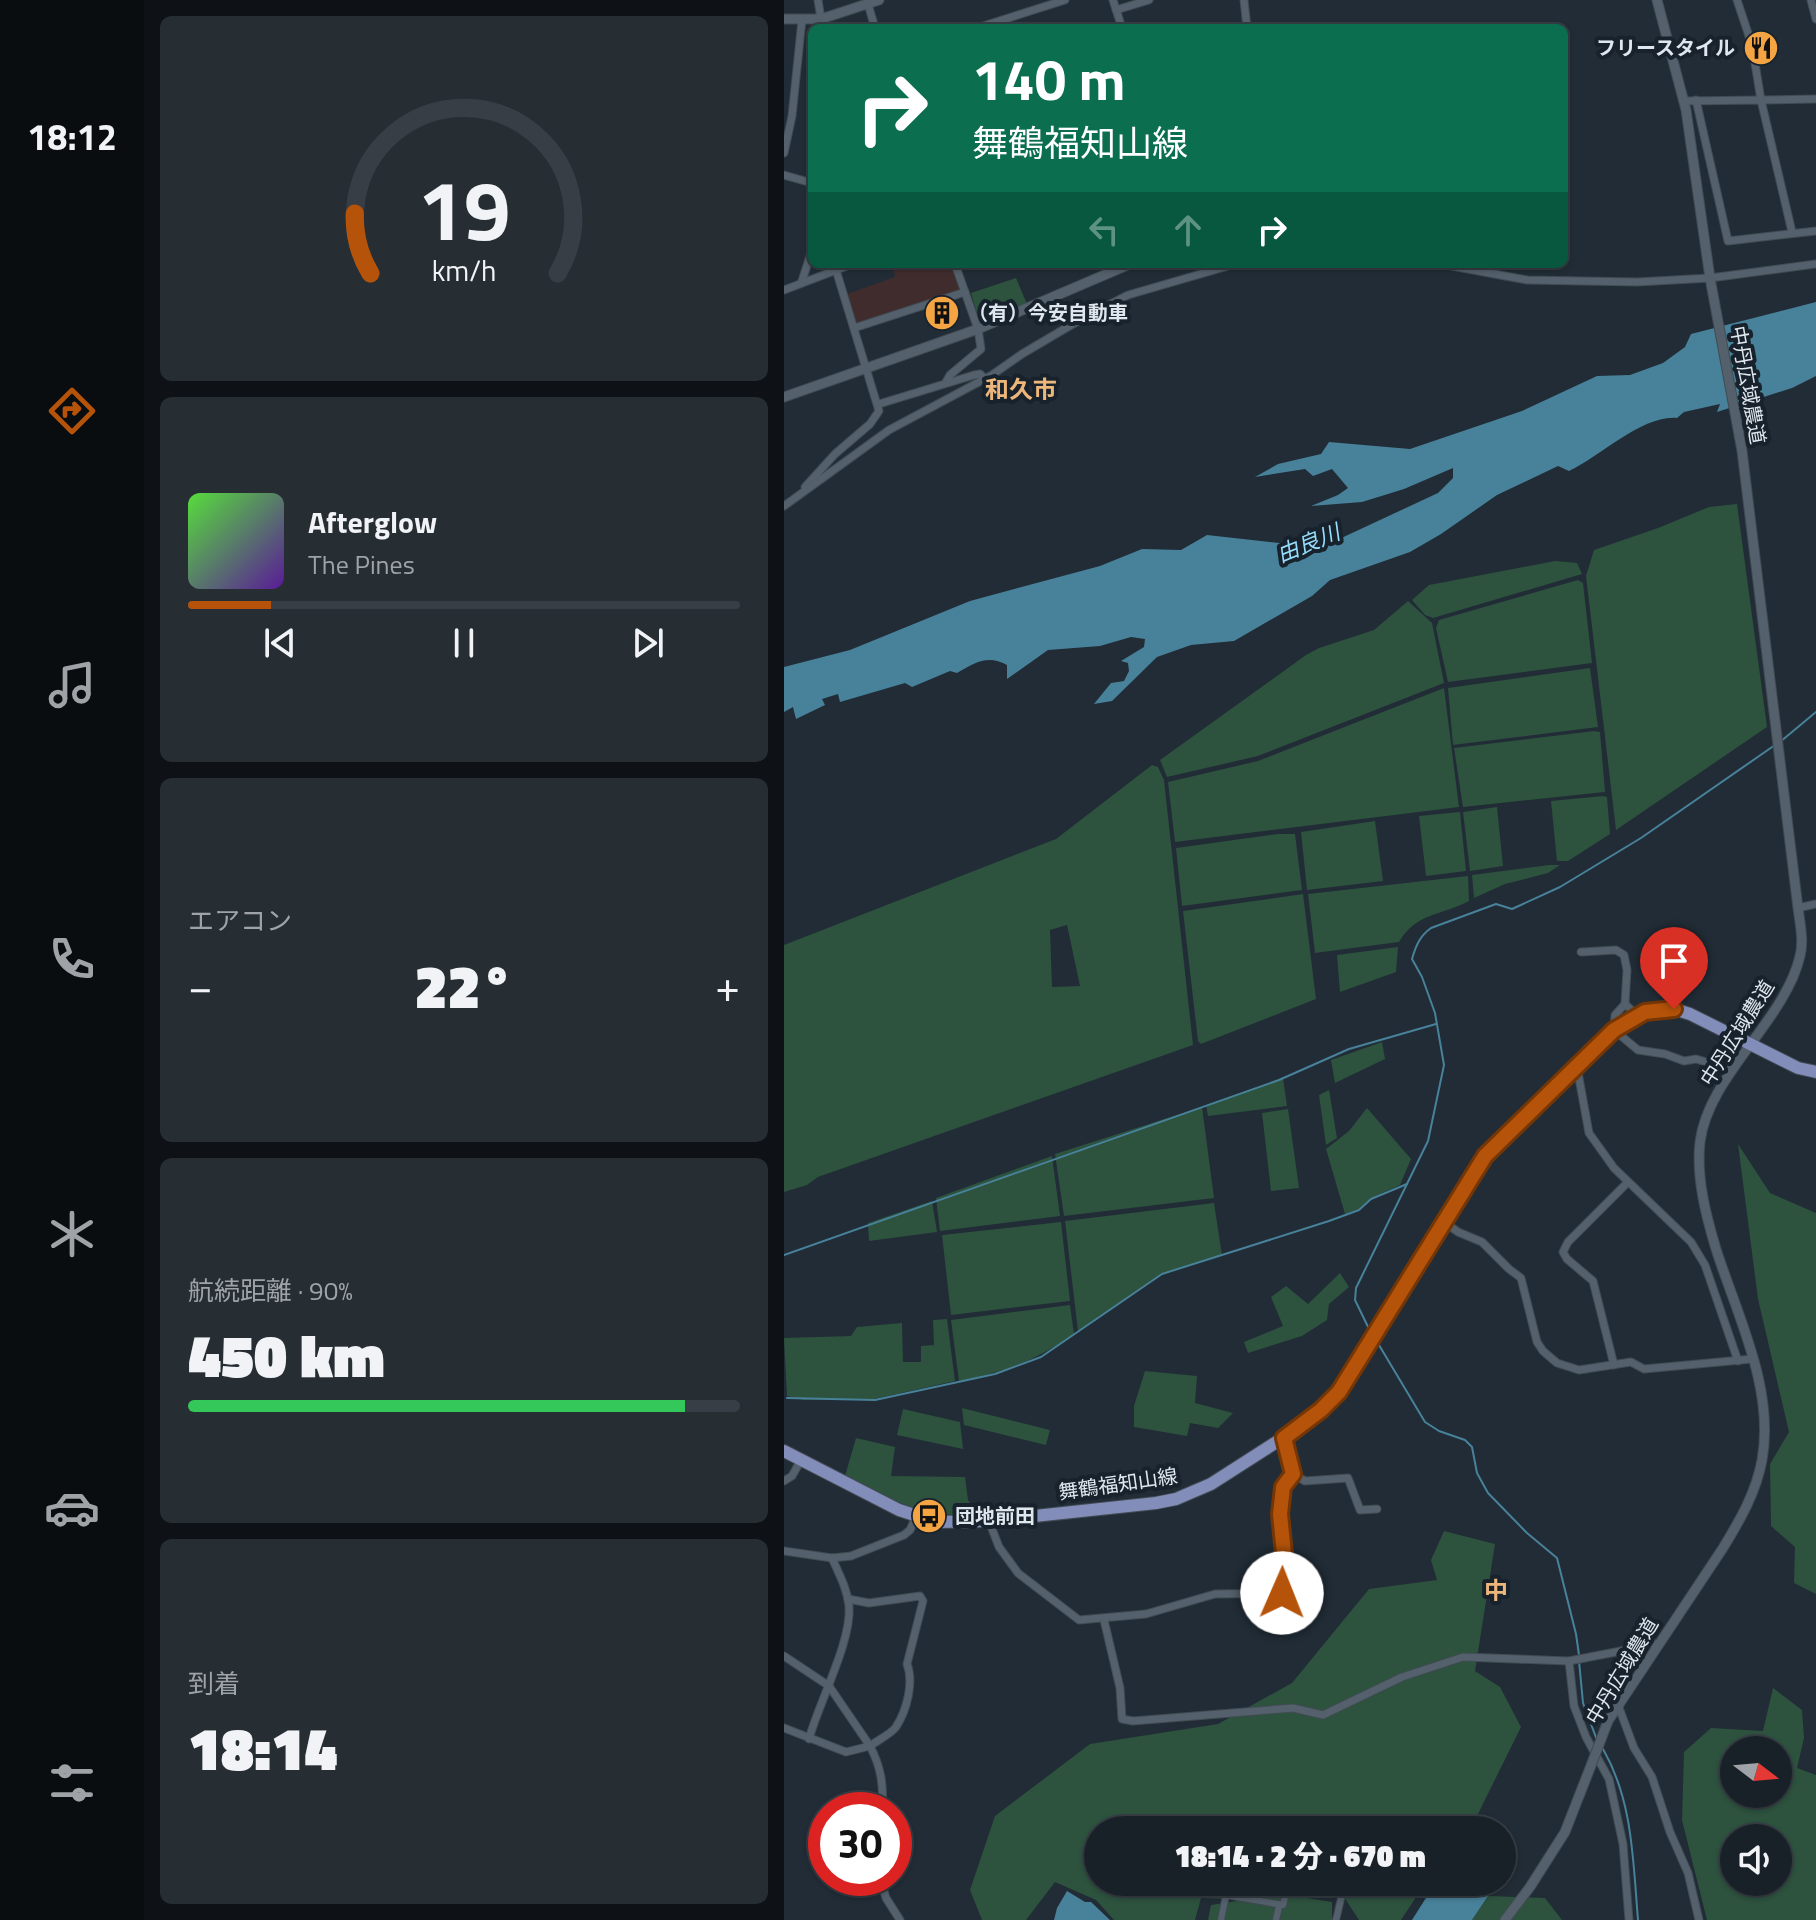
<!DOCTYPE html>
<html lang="ja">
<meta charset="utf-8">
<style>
:root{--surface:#192128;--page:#262e34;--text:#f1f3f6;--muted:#9fa3a8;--line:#373e45;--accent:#b45309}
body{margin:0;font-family:"Titillium Web","Noto Sans JP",sans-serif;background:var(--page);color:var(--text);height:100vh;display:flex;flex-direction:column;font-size:30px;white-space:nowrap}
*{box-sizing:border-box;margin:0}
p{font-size:26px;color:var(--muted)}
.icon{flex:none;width:44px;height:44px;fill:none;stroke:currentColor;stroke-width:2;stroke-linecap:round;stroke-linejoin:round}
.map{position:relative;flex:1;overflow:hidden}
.details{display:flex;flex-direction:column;gap:16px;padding:16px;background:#0e1216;width:640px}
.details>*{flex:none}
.guide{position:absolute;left:24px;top:24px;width:760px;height:244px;border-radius:12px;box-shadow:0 2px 6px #0004,0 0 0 2px var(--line);background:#0b6e4f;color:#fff;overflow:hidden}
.needle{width:52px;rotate:106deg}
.tools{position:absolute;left:936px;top:1736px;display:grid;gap:16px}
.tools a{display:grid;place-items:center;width:72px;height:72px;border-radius:50%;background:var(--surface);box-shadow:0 2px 6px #0004,0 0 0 2px var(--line);font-size:40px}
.speed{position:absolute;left:24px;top:1792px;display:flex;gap:16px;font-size:40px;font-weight:700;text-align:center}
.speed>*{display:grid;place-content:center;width:104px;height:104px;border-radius:50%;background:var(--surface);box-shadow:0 2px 6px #0004,0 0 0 2px var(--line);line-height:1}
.speed .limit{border:12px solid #d22;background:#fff;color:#111}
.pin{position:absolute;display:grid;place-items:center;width:68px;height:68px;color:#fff;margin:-82px -34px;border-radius:50% 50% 50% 0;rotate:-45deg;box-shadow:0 0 8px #0007}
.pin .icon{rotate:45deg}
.me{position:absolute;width:88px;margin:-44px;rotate:1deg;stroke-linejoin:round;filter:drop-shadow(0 0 6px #0008)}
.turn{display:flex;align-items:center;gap:28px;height:168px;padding:0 32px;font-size:36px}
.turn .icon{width:104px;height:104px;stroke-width:2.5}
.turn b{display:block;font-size:56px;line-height:68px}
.lanes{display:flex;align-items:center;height:76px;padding:0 32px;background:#0003;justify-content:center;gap:40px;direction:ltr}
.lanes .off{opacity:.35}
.big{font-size:60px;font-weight:800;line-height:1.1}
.details .widget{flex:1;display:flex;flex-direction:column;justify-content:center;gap:12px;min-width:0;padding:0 28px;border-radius:12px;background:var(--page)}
.details .dial{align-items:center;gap:0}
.dial svg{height:208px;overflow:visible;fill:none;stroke:var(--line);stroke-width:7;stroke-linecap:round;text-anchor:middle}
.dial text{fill:var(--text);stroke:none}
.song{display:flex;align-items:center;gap:24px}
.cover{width:96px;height:96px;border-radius:12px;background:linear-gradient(135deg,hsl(110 70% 55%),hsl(270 70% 35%))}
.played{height:8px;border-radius:4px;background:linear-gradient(90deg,var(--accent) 15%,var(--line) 15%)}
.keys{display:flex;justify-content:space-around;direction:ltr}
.heat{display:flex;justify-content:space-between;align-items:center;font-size:44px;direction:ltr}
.charge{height:12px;border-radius:6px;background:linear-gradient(90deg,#34c759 90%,var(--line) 0)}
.trip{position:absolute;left:300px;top:1816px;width:432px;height:80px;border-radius:40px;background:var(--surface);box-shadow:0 2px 6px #0004,0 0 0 2px var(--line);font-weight:800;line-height:80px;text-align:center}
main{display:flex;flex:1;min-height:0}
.tabs{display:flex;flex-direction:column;width:144px;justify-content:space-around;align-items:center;background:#0a0d10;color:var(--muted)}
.tabs .icon{width:56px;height:56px}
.tabs .active{color:var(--accent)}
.tabs b{font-size:36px;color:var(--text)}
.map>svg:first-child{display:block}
.commercial{fill:#402c2d}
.green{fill:#2d523e;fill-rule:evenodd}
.water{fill:#48829a}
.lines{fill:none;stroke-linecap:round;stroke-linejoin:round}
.stream{stroke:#48829a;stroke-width:2}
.pedestrian-casing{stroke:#414b53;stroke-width:8}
.minor-casing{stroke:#414b53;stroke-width:9}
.tertiary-casing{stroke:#414b53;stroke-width:11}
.primary-casing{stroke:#414b53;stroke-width:14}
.pedestrian{stroke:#54606c;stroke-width:6}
.minor{stroke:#54606c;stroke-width:7}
.tertiary{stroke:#54606c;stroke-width:9}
.primary{stroke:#828db9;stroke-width:12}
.tertiary-bridge-casing{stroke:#414b53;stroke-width:11;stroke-linecap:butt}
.tertiary-bridge{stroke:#54606c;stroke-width:9}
.route-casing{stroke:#753606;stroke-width:20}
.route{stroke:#b45309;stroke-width:14}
.labels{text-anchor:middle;stroke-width:8;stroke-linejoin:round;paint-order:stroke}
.poi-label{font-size:20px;font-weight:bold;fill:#dfe6ed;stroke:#17222c;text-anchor:start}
.street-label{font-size:20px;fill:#dfe6ed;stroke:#17222c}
.water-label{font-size:22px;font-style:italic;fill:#97dcfa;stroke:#17222c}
.quarter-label{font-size:24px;font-weight:bold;fill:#edb67a;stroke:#17222c}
</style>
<main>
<nav class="tabs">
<b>18:12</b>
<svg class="icon active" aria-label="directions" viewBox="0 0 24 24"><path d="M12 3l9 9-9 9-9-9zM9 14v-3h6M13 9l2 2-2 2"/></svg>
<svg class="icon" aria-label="music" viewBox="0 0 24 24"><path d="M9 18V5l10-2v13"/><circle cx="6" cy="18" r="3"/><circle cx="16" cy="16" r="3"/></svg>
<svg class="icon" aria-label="phone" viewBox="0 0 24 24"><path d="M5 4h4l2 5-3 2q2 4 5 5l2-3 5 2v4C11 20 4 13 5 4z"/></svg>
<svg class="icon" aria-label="climate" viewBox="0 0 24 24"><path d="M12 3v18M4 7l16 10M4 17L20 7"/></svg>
<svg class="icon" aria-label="car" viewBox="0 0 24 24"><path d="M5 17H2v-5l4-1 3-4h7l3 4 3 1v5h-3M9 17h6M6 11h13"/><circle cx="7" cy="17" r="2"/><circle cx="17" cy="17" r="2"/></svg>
<svg class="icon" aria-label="filters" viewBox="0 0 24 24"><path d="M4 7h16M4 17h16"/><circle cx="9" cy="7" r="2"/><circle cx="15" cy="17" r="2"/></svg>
</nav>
<section class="details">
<div class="widget dial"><svg viewBox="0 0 100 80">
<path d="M14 69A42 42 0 1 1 86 69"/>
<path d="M14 69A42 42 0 0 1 8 46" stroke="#b45309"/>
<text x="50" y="56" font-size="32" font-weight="700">19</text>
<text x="50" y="72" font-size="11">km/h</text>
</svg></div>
<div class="widget">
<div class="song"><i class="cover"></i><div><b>Afterglow</b><p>The Pines</p></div></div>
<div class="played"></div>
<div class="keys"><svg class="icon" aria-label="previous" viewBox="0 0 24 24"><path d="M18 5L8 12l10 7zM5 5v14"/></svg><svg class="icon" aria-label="pause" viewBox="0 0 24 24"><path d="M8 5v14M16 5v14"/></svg><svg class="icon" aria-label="next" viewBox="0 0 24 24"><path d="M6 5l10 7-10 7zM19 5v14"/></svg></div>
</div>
<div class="widget"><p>エアコン</p>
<div class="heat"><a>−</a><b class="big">22°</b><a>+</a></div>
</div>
<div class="widget"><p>航続距離 · 90%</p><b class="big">450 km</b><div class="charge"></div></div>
<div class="widget"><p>到着</p><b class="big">18:14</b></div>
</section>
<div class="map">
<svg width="1032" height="1920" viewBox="0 0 1032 1920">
<rect width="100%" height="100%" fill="#212c36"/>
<path class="commercial" d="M108,264H168L176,291L72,323L63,294L111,277Z"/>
<g class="green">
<path d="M232,278L243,304L194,318L187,293Z"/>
<path d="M953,504L983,727L832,830L802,576L810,550L874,528L925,507Z"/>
<path d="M771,561L793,563L798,574L649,618L641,615L628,600L645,585Z"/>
<path d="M794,580L799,583L808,663L664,682L652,628L655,620Z"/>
<path d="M624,601L648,623L660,683L474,756L383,777L376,760L522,655L535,648L590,630Z"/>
<path d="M806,668L814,727L669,745L664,688Z"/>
<path d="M660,688L675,807L391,842L384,782L474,761Z"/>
<path d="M810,731L816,732L821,792L679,807L670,748Z"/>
<path d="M368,765L374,767L380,780L409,1045L34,1177L23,1185L0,1192V945L272,839ZM283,925L296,986L268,987L266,930Z"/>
<path d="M819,796L823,797L826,834L784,861H773L767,801Z"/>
<path d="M713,807L719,866L686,871L679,812Z"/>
<path d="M676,812L682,871L642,876L635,816Z"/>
<path d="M591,821L599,881L523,890L517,832Z"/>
<path d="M494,834H511L518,890L398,906L392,848Z"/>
<path d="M765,865H776L764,873L721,884L690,898L688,875Z"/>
<path d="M684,876L685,901C657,916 633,912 615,942L531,953L524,894Z"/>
<path d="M519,894L532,999L417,1044L414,1041L399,911Z"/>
<path d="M614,947L612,972L556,992L553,955Z"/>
<path d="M598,1042L601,1059L551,1083L547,1060Z"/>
<path d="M499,1078L503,1106L424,1116L422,1105Z"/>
<path d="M545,1090L553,1138L542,1145L535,1095Z"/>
<path d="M418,1107L430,1198L280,1216L271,1154Z"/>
<path d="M583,1108L627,1159L616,1185L587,1198L575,1209L561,1214L542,1149L565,1131Z"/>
<path d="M504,1109L515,1188L487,1191L478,1113Z"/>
<path d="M954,1144L986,1193L1032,1213V1594L1010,1583L1011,1547L987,1526L986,1464L1005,1432L974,1299Z"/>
<path d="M268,1156L276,1216L156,1231L152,1198Z"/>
<path d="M148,1201L153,1232L85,1241L84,1223Z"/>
<path d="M430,1203L438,1255L377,1274L294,1331L281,1221Z"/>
<path d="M277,1222L286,1301L167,1315L158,1235Z"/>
<path d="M556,1273L565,1287L545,1304L543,1320L518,1336L464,1353L460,1342L499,1326L487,1297L502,1286L524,1304Z"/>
<path d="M286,1305L290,1334C249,1362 223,1371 175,1381L167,1320Z"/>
<path d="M163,1319L171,1381L90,1399L19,1400L3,1396L0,1338L67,1336L73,1327L118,1323L119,1362H137V1346L150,1345L149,1320Z"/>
<path d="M361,1371L413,1376L411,1403L449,1413L434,1428L406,1423L403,1436L350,1427V1406Z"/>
<path d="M178,1408L266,1430L262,1445L180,1425Z"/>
<path d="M119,1409L176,1422L179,1449L113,1435Z"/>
<path d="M72,1438L111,1447L107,1476L181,1477L184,1500L195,1516C136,1517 111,1502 61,1476Z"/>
<path d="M660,1531L711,1544L691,1671L716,1687L737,1727L693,1816L691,1830H314V1882H642L617,1920H575L558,1894L498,1889L447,1899L417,1898L411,1920H330L312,1900L271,1882L242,1920H198L186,1890L211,1816L306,1744L434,1724L508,1683L585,1589L653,1580L647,1560Z"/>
<path d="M989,1688L1018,1710L1020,1738L1013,1768L1032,1775V1920H923L898,1820L900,1752L927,1728L979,1731ZM950,1750H994V1794H950ZM950,1838H994V1882H950Z"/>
<path d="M498,1894L548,1902V1920H424L427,1905Z"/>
<path d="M704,1896L761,1898L778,1920H688Z"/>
</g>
<g class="water">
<path d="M1032,302V376L1008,388L933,412L936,404L900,412L893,418C858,415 817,456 785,471L774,466L713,495L657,534L626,552L546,580L528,596L450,641L407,645L373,657L328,701L310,704L327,683L340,681L345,671L344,663L337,661L360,647L361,639L347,637L316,646L264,650L223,679V665C204,654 190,663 173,673L166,671L128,687L121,683L56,702L54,694L38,699L41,705L12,719L9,707L0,712V667L66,650L186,601L316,566L358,549L397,550L423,535L514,545L523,554L654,493L669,478V468L620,489L578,502L527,506L554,495L564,488L548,469L529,476L521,469L471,477L494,464L537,454L545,442L626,449L738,411L813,376L846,375L879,363L901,347L907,334Z"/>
<path d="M652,1882H682L704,1896L688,1920H628Z"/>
<path d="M283,1891L301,1902H307L326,1920H270L273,1908Z"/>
</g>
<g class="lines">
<g class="stream">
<path d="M996,742L1032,712"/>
<path d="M0,1255L495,1080L565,1049L652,1024"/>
<path d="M586,1331L571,1300L572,1288L644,1141L660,1065L651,1013L638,977L628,959C632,945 636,936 647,928L712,904L728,909L776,887L857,838L991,745"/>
<path d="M592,1340L641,1422L655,1431L681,1440L688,1447L693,1473L704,1493L743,1533L773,1558L792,1634L795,1655"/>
<path d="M3,1398L91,1400L211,1374L257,1357L378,1274L545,1221L575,1210L587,1199L623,1184"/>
<path d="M795,1661L799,1703L813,1740"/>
<path d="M819,1749C849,1801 849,1861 854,1920"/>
</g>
<g class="pedestrian-casing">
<g id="pedestrian">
<path d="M523,1882L559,1890L552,1920"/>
<path d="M437,1920L442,1895L499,1905L505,1882"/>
<path d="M492,1920L495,1906"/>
</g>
</g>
<g class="minor-casing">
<g id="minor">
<path d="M34,0L37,19"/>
<path d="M329,0L338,28"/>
<path d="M460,0L463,28"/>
<path d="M953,0L968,45L977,100L1032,99"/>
<path d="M1027,0L1032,19"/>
<path d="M84,4L91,28"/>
<path d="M332,10L365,0"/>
<path d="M193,28L281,0"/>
<path d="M912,100L944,241L1032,231"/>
<path d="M900,101L977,100L1008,232"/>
<path d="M0,153L8,116L18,20"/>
<path d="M0,175L28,183"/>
<path d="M657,264L743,280L853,282L926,278L1032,264"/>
<path d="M18,281L28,250"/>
<path d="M0,290L68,264"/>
<path d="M70,328L181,292"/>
<path d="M162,382L166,375L197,349L194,329L171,264"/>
<path d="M95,404L190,375L196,374L201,379"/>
<path d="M21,487L51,454L86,424L95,411L52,270"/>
<path d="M0,506L105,430L208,375L238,354L299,318L344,295L451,264"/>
<path d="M1014,908L1032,904"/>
<path d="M797,952L832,950L840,955L843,970L841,1004L854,1016"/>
<path d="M841,1004L831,1015L830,1030L854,1050L881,1054L900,1061L912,1059L949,1070"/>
<path d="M793,1067L805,1133L830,1168L907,1242L921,1265L954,1361"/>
<path d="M659,1221L674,1232L698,1242L725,1269L737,1278L753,1342L759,1351L773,1363L795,1370L847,1362L860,1369L968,1359"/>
<path d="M830,1365L809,1281L783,1259L779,1252L784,1242L844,1182"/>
<path d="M500,1438L509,1474L521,1481L564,1478L576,1510L593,1509"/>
<path d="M0,1481L8,1476L17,1460"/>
<path d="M205,1521L215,1547L234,1573L295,1620L362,1614L431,1594L498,1593L502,1574L496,1514L499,1487L509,1474"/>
<path d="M0,1551L48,1558L67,1556L120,1535L126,1530L132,1517"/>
<path d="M64,1599L85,1603L136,1596L139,1601L123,1664C130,1682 123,1710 112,1727C107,1734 94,1740 86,1746C97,1767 100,1786 98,1810"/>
<path d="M320,1620L336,1688L338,1719L349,1721L509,1708L539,1715L618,1677L679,1657L785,1661L837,1651L860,1643L874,1644"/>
<path d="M0,1656L45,1686L86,1746L62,1752L0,1728"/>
<path d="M785,1661L790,1706L802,1737L825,1779L839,1844L845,1920"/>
<path d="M834,1705L850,1748L868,1777L886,1832L904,1873L915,1920"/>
<path d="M25,1739C35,1702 68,1641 65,1606C63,1588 55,1574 48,1558"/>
<path d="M96,1878L102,1898L116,1920"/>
</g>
</g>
<g class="tertiary-casing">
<g id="tertiary">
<path d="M0,19H37L95,0"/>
<path d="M0,397L194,329L346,264"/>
<path d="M824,1721L939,1548C956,1520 972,1493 978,1460C991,1389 953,1315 932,1249C922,1216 912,1177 916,1142C924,1076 1001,1021 1016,956C1020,941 1016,924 1014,908L958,451L926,278L902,110L873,0"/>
<path d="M721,1920L746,1887L781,1832L808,1763"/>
</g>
</g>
<g class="primary-casing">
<path id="primary" d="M0,1451L115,1510L152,1522L205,1521L372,1503L392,1499L427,1484L516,1427L555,1392L701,1156L830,1030L854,1016L875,1009H890L906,1014L1014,1068L1032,1072"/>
</g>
<use href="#pedestrian" class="pedestrian"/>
<use href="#minor" class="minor"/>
<use href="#tertiary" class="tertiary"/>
<use href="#primary" class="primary"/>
<g class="tertiary-bridge-casing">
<path id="tertiary-bridge" d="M808,1763L824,1721"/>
</g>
<use href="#tertiary-bridge" class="tertiary-bridge"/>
</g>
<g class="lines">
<g class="route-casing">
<path id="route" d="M498,1593L502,1574L496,1514L499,1487L509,1474L500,1438L537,1410L555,1392L701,1156L830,1030L861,1012L890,1009"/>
</g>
<use href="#route" class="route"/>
</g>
<defs>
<g id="restaurant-disc" transform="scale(1.8)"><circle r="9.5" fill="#f4a443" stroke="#17222c"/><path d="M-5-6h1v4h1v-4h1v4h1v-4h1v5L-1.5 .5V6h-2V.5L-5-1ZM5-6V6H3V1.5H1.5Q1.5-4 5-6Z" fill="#111"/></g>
<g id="building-disc" transform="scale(1.8)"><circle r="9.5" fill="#f4a443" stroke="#17222c"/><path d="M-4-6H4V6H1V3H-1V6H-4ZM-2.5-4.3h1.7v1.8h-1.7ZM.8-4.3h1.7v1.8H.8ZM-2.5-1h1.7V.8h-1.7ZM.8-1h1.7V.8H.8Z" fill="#111"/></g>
<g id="bus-disc" transform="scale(1.8)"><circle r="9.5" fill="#f4a443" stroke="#17222c"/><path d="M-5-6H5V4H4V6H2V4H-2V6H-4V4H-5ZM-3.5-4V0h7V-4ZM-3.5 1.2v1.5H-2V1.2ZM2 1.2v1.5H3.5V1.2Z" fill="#111"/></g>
</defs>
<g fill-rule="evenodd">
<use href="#restaurant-disc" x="977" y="48"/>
<use href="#building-disc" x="158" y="313"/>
<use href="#bus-disc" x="145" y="1516"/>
</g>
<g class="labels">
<g class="poi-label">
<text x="951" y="55" text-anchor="end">フリースタイル</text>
<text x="184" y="320">（有）今安自動車</text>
<text x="171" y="1523">団地前田</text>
</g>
<g class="street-label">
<text transform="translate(964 385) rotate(80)" y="7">中丹広域農道</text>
<text transform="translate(953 1033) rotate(-58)" y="7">中丹広域農道</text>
<text transform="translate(334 1484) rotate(-8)" y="7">舞鶴福知山線</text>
<text transform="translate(838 1671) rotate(-59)" y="7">中丹広域農道</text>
</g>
<g class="water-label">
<text transform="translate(524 543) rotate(-22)" y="8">由良川</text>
</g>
<g class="quarter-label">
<text x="237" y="398">和久市</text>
<text x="712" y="1599">中</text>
</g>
</g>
</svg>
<div class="tools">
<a><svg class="needle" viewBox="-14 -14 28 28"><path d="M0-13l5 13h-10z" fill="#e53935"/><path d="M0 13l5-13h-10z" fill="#9fa3a8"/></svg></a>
<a><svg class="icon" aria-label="sound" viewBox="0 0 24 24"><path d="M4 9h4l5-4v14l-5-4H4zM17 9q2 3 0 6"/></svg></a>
</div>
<div class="speed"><div class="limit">30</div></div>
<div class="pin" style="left:890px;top:1009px;background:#d93025"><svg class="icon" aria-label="arrive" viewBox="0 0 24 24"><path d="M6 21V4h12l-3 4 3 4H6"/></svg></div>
<svg class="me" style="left:498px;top:1593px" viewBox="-20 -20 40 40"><circle r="19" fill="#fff"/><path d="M0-13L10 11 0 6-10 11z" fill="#b45309"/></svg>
<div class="trip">18:14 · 2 分 · 670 m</div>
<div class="guide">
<div class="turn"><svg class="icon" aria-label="right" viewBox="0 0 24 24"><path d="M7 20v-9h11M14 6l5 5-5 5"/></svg><div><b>140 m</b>舞鶴福知山線</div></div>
<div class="lanes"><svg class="icon off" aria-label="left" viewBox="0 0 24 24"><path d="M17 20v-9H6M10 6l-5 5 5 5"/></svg><svg class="icon off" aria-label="ahead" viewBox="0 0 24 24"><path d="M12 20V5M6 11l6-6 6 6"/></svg><svg class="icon" aria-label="right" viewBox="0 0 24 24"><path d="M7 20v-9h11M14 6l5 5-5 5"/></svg></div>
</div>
</div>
</main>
